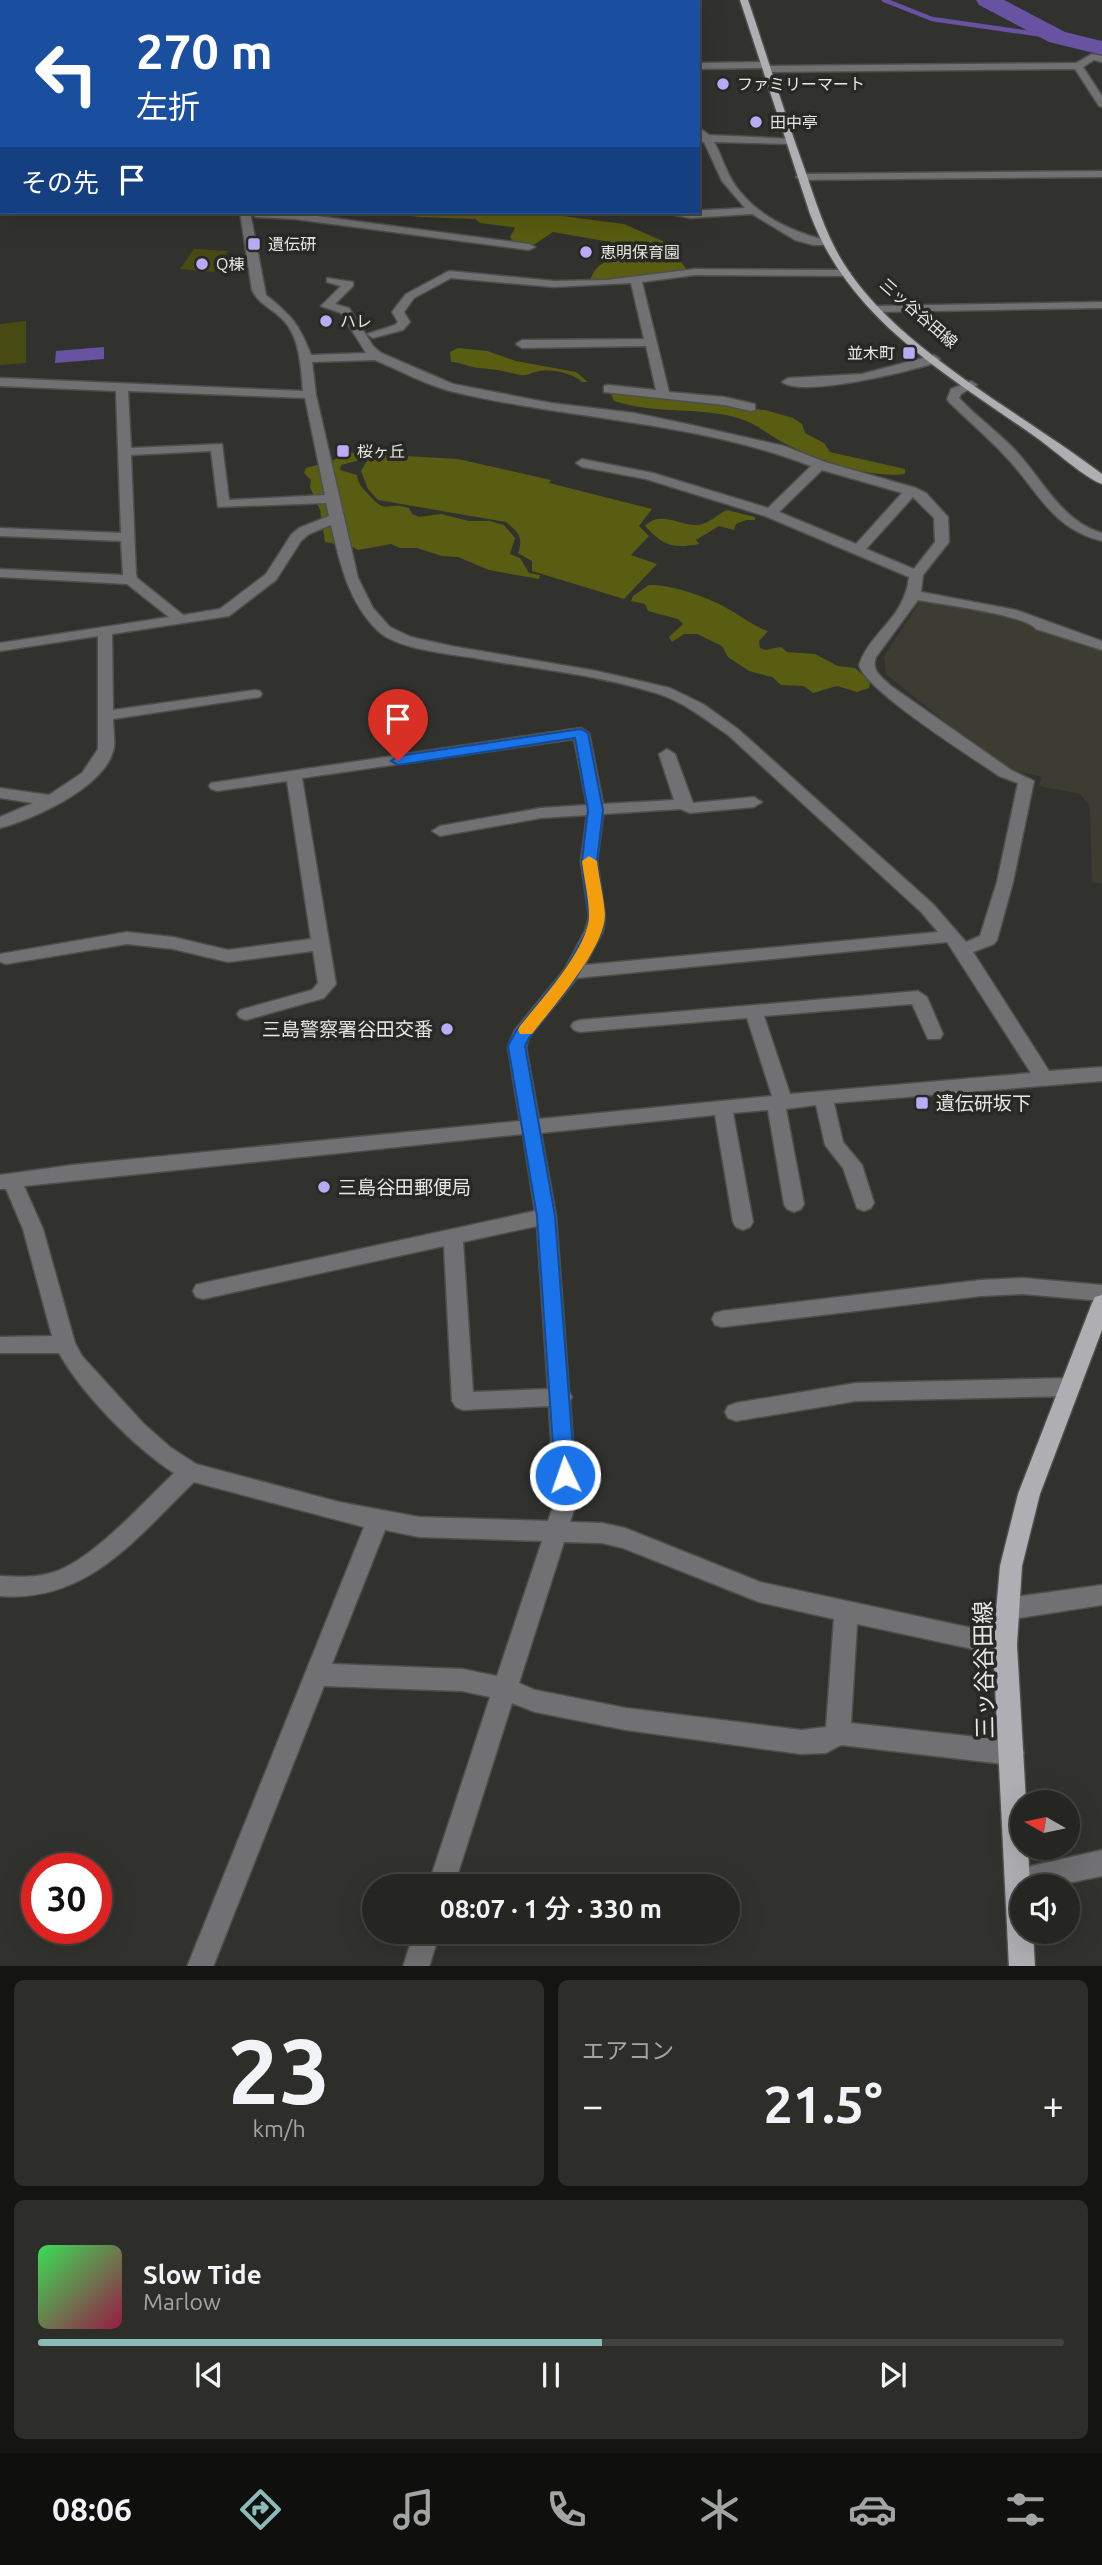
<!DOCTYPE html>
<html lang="ja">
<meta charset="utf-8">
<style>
:root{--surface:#252622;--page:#2d2e2a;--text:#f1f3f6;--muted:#a3a5a5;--line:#424340;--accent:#8bbbb9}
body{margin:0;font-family:Ubuntu,"Noto Sans JP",sans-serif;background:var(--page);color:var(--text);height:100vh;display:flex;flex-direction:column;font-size:26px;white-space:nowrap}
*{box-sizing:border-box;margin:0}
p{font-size:23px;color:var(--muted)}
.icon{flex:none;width:38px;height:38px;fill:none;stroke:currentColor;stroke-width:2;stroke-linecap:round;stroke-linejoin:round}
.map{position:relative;height:1966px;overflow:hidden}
.panel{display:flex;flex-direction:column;gap:14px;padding:14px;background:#141513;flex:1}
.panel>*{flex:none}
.top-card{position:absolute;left:0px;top:0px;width:700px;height:214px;box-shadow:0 7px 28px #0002,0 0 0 2px var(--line);background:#1a4fa0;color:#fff;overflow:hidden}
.needle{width:46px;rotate:279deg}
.controls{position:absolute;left:1010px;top:1790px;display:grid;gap:14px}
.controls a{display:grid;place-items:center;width:70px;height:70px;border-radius:50%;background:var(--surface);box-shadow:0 7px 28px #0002,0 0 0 2px var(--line);font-size:35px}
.speed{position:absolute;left:21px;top:1853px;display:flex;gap:14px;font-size:35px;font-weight:700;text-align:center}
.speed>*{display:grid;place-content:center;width:91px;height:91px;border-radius:50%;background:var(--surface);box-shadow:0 7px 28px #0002,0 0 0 2px var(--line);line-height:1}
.speed .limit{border:10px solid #d22;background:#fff;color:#111}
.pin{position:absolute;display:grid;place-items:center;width:60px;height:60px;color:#fff;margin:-72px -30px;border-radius:50% 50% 50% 0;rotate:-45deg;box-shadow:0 0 7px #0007}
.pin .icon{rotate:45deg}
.me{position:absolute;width:77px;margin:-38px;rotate:357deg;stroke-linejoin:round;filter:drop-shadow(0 0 5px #0008)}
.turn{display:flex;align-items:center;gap:24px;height:147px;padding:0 21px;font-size:32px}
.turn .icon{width:91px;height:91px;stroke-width:2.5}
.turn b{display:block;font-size:49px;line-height:60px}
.then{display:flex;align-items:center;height:66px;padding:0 21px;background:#0003;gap:14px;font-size:26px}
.big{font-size:52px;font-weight:600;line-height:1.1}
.panel .tile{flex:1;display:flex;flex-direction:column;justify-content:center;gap:10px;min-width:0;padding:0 24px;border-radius:10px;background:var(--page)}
.panel .dial{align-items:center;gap:0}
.dial b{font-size:91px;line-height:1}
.song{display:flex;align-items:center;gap:21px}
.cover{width:84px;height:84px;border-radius:10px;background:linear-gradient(135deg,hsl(130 70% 55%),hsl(340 70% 35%))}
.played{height:7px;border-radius:4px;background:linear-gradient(90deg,var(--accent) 55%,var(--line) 55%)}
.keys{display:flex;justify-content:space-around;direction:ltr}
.heat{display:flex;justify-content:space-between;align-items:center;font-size:38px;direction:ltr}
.panel .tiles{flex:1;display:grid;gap:14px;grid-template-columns:1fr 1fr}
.tile:last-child{grid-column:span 2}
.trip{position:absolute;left:362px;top:1874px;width:378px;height:70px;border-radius:35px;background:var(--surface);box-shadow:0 7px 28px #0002,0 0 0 2px var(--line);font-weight:600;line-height:70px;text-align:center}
.dock{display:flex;height:112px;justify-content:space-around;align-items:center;background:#0f0f0e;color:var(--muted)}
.dock .icon{width:49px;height:49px}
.dock .selected{color:var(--accent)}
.dock b{font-size:32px;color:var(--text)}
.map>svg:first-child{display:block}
.built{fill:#3c3c33}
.green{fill:#595d11}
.water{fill:#6852a2}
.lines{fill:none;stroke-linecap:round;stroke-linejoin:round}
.stream{stroke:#6852a2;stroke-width:4.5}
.river{fill:#6852a2;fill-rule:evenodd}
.building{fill:#474a13}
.minor-casing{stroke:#4e4f4b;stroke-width:3}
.major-casing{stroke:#4e4f4b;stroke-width:3}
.minor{fill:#717072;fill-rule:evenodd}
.major{fill:#afaeb3;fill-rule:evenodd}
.route{fill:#1a73e8;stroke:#114b97;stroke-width:2}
.slow{fill:#f59e0b}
.poi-dot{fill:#bbaaf6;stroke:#282824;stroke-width:2.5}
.labels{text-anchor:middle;stroke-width:7;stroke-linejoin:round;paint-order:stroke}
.far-poi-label{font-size:16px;fill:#e7e7e4;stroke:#282824;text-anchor:start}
.far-street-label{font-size:16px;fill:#e7e7e4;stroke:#282824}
.poi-label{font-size:19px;fill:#e7e7e4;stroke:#282824;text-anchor:start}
.near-street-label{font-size:23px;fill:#e7e7e4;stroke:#282824}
</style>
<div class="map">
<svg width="1102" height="1967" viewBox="0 0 1102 1967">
<rect width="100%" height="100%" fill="#31322e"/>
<path class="built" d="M921,600L1008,616L1034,624L1033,627L1102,649V884L1092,882L1090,806L1080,794L1039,786L1042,777L1003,768L886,674L884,656Z"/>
<g class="green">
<path d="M379,212H531L624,224L667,243L687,270L626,280H590C592,276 593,272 596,269C605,259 615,262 616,246L610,242L553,232L532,246L514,243L510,237L515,228L512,227L480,223L475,219L419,217Z"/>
<path d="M458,348L487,351L516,361L576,372L588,382H582C573,373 549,368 536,372C530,373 527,376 520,375C504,371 494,369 478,368C469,367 460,362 451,362L450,352Z"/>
<path d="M616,392L765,410L793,418L802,424L805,433L824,443L830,452L905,469V474C871,479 818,460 788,445C771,437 759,425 741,419C701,406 657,415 614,401L611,394Z"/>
<path d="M350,452L361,455L364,459L341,465L340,470L357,475C358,485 362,487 368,494C388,517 386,500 409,508L412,514L419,517L441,514L469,521H490L504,525L515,538L510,554L520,558L529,573L540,575L539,579L489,570L458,557L442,556L417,548H400L391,544L358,550L353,547L325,542L320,510L310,487L311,480L304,473L306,468C321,464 338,460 350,452Z"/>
<path d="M371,454L458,459L551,480L549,483L652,509L639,526L649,536L631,555L657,564L624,599L532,571V561L518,553C524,537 518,532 506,522L378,500L368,489L361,471Z"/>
<path d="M727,510L755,517V520H746L736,524L734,530L719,526L696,540L699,544C672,549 664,546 645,526C661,510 679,526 698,525C709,524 717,514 727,510Z"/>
<path d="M649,585C668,584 701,595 719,604C736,612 750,625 768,631L759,641L760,648L765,650L781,647L787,652L815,654L838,666L855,668L870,681L869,688L857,692L837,686L813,693L804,686L781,685L772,677L749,671L728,657L722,646L697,634H684L672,642L669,637L683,624L678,619L648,611L645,604L631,601L633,596Z"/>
</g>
<path class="water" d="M104,347V359L55,363L56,351Z"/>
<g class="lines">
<path class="stream" d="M884,0L932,19L1057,37"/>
<path class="river" d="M976,0H1004L1065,32L1102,41V55L1049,42L979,5Z"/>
</g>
<g class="building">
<path d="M194,249L228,251L214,272L180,269Z"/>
<path d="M26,321V363L0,365V324Z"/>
</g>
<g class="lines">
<g class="minor-casing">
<g id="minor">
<path d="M268,0H276L267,2Z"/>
<path d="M332,0H383L384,2H333Z"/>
<path d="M517,0H526L516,2Z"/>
<path d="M658,0H666L667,2H658Z"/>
<rect x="0" y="9" width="2" height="6"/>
<path d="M0,40L2,41V47L0,46Z"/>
<path d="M1092,54L1102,56V62L1094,60L1083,67L1102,96V107L1099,106L1075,69L768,72L764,68L698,69V63L766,62L770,66L1076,63Z"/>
<path d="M0,63L2,64V70L0,69Z"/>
<path d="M698,127L709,135L793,139V143L789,144L714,142C721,154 725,169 733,182C754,215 793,233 830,241V245H813L795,240L752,214L690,218L671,214L670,212L745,208L722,181L704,142L698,141Z"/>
<path d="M1102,171V177L801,180L796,177L801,174Z"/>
<path d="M240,212H250L266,295C292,316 299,324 311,355L366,353L341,313L321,306L341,286L327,282V278L353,282V286L335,304L349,308L373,346L381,353L453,384L551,403L634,413L687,424L784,446L825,462L916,488L926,493L948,517L949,542L923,575L921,592L1016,610L1102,641V650L1036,629C1026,615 940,604 918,600L876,657C871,671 881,676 891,686L1011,770L1034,781L1013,882L997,940L994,944L973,952L1049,1071L1102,1067V1081L834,1103L843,1142L862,1165L874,1203L871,1208L864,1211L857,1208L843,1168L825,1145L816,1105L786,1109L804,1204L801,1209L794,1212L787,1209L784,1204L768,1110L733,1113L753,1222L750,1227L743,1230L736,1227L733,1222L715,1115L541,1133L556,1216L569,1392L572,1397L570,1401L577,1501L570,1522L602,1523L625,1528L760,1582L1013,1637L1017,1645L1013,1653L1005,1656L857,1624L851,1723L1012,1741L1021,1745L1024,1753L1021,1761L1012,1765L841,1745L826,1753L801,1754L626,1730L535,1712L512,1703L454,1886H428L490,1697L462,1691L324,1686L213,1967H187L364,1527L194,1482C136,1538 88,1603 0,1596V1576C17,1577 37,1578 54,1572C92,1560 144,1502 174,1473C135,1448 81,1393 59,1353H0V1337L52,1336L23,1229L6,1189H0V1175L72,1165L520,1121L508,1047L515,1030L565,969L585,931L589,917L581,861L587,815L541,818L440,836L432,831L440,826L541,808L587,805L574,739L302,778L336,984L324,998L246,1020L240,1018L237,1014L240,1010L312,990L318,983L313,951L228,962L173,949L127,944L6,964L0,962V954L127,932L173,937L228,950L311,939L287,781L217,791L211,789L209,786L211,783L581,728L589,733L603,804L674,800L659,754L667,749L675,754L693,803L754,797L762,802L754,807L690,813L680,809L603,814L597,861L605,917L603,931L585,965L938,932L921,912L728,735C706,720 684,702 659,694C600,675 535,669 475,658C449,654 397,649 378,631C348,602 340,563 331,525L309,534L301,541L276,580L229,616L112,634L113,710L255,690L260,691L262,694L260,697L113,719C113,728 115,739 114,747C108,786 34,819 0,828V817L33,803L0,798V788L49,795L82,773L98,749V636L0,651V643L169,617L127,584L0,577V569L123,575L121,541L0,536V528L121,533L116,391L0,386V378L303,391C301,369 300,338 284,321C274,309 259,305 252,290ZM375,360C399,370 424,384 450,391C570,420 695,421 811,466L768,508L653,473L582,459L576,463L582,467L646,479L765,516L909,577C904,620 871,630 859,665C866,691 972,757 999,776L1018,783L997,882L980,936L966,942L933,904L738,729L703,704L670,688L597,671L451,646L411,637L390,627L373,608L358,578L316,395L312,362ZM128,391L305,398L325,495L229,500L222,444L131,448ZM211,451L218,507L326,503L329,516L299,528L291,535L266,574L220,609L183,615L137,578L136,574L131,455ZM822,470L899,492L902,493L856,544L779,512ZM913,497L934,518L935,542L914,569L866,549ZM947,942L1031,1073L790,1094L764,1016L912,1004L928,1039H940L943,1034L927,997L918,991L580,1020L574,1022L571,1026L574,1030L580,1032L747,1018L772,1096L539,1119L526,1047L529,1037L577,978ZM523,1134L535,1211L203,1283L196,1285L193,1291L196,1297L203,1299L444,1246L452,1401L456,1407L463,1410L549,1406L555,1501L548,1521L419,1517L339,1502L196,1464L170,1447L143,1423L82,1356L75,1343L43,1229L24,1186ZM537,1226L548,1389L473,1392L463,1242ZM385,1530L419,1537L542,1541L497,1676L462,1669L332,1664ZM564,1542L602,1543L623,1548L759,1602L834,1619L826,1727L801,1730L626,1708L535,1690L519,1683Z"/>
<path d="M259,212L294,213L529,244L535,247L529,250L294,219L255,217V213Z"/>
<path d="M695,269L845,270L851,273L845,276L695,275L642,282L669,392L724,397L755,404V410L751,411L724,405L604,392V386L608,385L656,390L646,346L522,348L516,344L522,340L644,339L631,283L554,287L451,278L414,298L404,312L410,322L403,330L373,338L367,334L395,325L398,322L392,312L406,294L449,271L554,281L607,280Z"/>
<path d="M1102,302V308L876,312L870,309L876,306Z"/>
<path d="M934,355L940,359L938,362C911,371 803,398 782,382L788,378L862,374Z"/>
<path d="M971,381L977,385L961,394L959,398C977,417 998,432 1016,451C1043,480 1061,521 1102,533V541C1052,529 1039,492 1007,458C989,438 968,421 949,402L947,399L951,389Z"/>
<path d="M1023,1278L1102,1285V1301L1023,1294L981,1296L722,1327L715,1325L712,1319L715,1313L722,1311L981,1280Z"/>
<path d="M1070,1378L1077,1381L1081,1387L1077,1393L1070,1396L856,1401L736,1421L728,1418L725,1412L728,1406L736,1403L856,1383Z"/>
<path d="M1102,1585V1605L1007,1620L999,1616L995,1609L999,1602L1007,1598Z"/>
<path d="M1102,1850V1876L1054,1886H1022V1894L1009,1891L1005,1882L1009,1873L1018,1869Z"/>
<path d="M414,1932H440L429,1967H403Z"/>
</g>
</g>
<g class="major-casing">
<g id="major">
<path d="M740,0H748C768,59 786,118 807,176C817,206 827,237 844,264C898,350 1021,412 1102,474V484C1086,479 1053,449 1037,438C948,375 850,321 810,214Z"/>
<path d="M1102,1295V1330L1040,1494L1022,1566L1017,1645L1026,1802H1022V1848H1028L1030,1886H1022V1932H1033L1035,1967H1009L993,1645L1000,1566L1018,1494L1092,1303L1095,1297Z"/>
</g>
</g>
<use href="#minor" class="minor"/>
<use href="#major" class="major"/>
</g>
<path class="route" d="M581,729L588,733L603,810L597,861L605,917L602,931L577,976L529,1038L525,1046L555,1216L575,1475L572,1481L565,1484L558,1481L555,1475L537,1216L508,1046L516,1031L566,969L587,931L589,917L582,861L588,810L575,738L398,765L391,761L398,756Z"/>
<path class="slow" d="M589,856L597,861C599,879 604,897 605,915C605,948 552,1008 532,1034H520L518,1030L520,1026C540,1001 589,948 589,916C589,898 584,879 582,861Z"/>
<g class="poi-dot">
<circle cx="723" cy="84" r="7"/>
<circle cx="756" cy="122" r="7"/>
<rect x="247" y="237" width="14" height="14" rx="3.5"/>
<circle cx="586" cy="252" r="7"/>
<circle cx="202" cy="264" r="7"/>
<circle cx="326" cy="321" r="7"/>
<rect x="902" y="346" width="14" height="14" rx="3.5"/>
<rect x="336" y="444" width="14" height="14" rx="3.5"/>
<circle cx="447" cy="1029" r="7"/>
<rect x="915" y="1096" width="14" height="14" rx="3.5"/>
<circle cx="324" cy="1187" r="7"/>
</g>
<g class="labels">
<g class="far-poi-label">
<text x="737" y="90">ファミリーマート</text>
<text x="770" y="128">田中亭</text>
<text x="268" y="250">遺伝研</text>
<text x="600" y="258">恵明保育園</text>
<text x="216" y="270">Q棟</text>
<text x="340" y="327">ハレ</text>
<text x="895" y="359" text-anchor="end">並木町</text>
<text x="357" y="457">桜ヶ丘</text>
</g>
<g class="far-street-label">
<text transform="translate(919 313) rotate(41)" y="6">三ッ谷谷田線</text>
</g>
<g class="poi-label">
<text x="433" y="1036" text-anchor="end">三島警察署谷田交番</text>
<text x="936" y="1110">遺伝研坂下</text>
<text x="338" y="1194">三島谷田郵便局</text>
</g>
<g class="near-street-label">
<text transform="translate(984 1670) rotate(-91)" y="8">三ッ谷谷田線</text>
</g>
</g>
</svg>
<div class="controls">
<a><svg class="needle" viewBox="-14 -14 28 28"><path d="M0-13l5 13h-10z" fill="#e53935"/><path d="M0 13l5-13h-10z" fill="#a3a5a5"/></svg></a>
<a><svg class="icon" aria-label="sound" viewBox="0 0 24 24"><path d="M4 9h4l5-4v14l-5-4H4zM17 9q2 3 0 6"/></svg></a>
</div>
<div class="speed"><div class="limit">30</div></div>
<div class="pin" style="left:398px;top:761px;background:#d93025"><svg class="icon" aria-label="arrive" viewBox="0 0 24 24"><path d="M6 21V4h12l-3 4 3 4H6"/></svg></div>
<svg class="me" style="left:565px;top:1475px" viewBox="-20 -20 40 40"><circle r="17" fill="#1a73e8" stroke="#fff" stroke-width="3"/><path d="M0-11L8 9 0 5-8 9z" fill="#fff"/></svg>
<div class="trip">08:07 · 1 分 · 330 m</div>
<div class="top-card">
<div class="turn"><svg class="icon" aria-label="left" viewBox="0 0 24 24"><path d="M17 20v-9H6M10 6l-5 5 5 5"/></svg><div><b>270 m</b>左折</div></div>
<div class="then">その先<svg class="icon" aria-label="arrive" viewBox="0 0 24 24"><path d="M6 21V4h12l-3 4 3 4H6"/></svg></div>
</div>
</div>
<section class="panel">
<div class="tiles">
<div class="tile dial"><b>23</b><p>km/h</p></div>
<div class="tile"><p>エアコン</p>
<div class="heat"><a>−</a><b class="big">21.5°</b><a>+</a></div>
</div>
<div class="tile">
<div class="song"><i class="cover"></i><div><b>Slow Tide</b><p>Marlow</p></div></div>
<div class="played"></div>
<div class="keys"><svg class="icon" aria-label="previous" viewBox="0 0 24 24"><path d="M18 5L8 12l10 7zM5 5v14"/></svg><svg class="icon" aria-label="pause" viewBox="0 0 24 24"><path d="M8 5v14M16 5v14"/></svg><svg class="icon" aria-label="next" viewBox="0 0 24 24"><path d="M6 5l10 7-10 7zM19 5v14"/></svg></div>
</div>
</div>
</section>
<nav class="dock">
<b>08:06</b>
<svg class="icon selected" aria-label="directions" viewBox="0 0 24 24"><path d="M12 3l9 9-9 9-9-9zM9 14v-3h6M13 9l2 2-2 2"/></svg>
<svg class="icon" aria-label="music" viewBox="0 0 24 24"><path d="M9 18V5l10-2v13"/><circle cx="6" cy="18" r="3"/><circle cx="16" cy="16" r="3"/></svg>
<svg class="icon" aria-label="phone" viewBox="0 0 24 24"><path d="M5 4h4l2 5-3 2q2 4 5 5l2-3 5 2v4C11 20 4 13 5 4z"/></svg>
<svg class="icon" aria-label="climate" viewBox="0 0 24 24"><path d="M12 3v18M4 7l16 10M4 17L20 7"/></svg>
<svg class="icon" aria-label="car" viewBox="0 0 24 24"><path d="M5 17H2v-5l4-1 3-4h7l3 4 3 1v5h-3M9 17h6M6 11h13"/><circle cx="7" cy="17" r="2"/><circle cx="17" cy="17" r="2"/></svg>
<svg class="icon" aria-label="filters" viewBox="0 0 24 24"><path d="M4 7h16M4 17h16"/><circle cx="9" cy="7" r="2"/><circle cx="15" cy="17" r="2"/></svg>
</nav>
